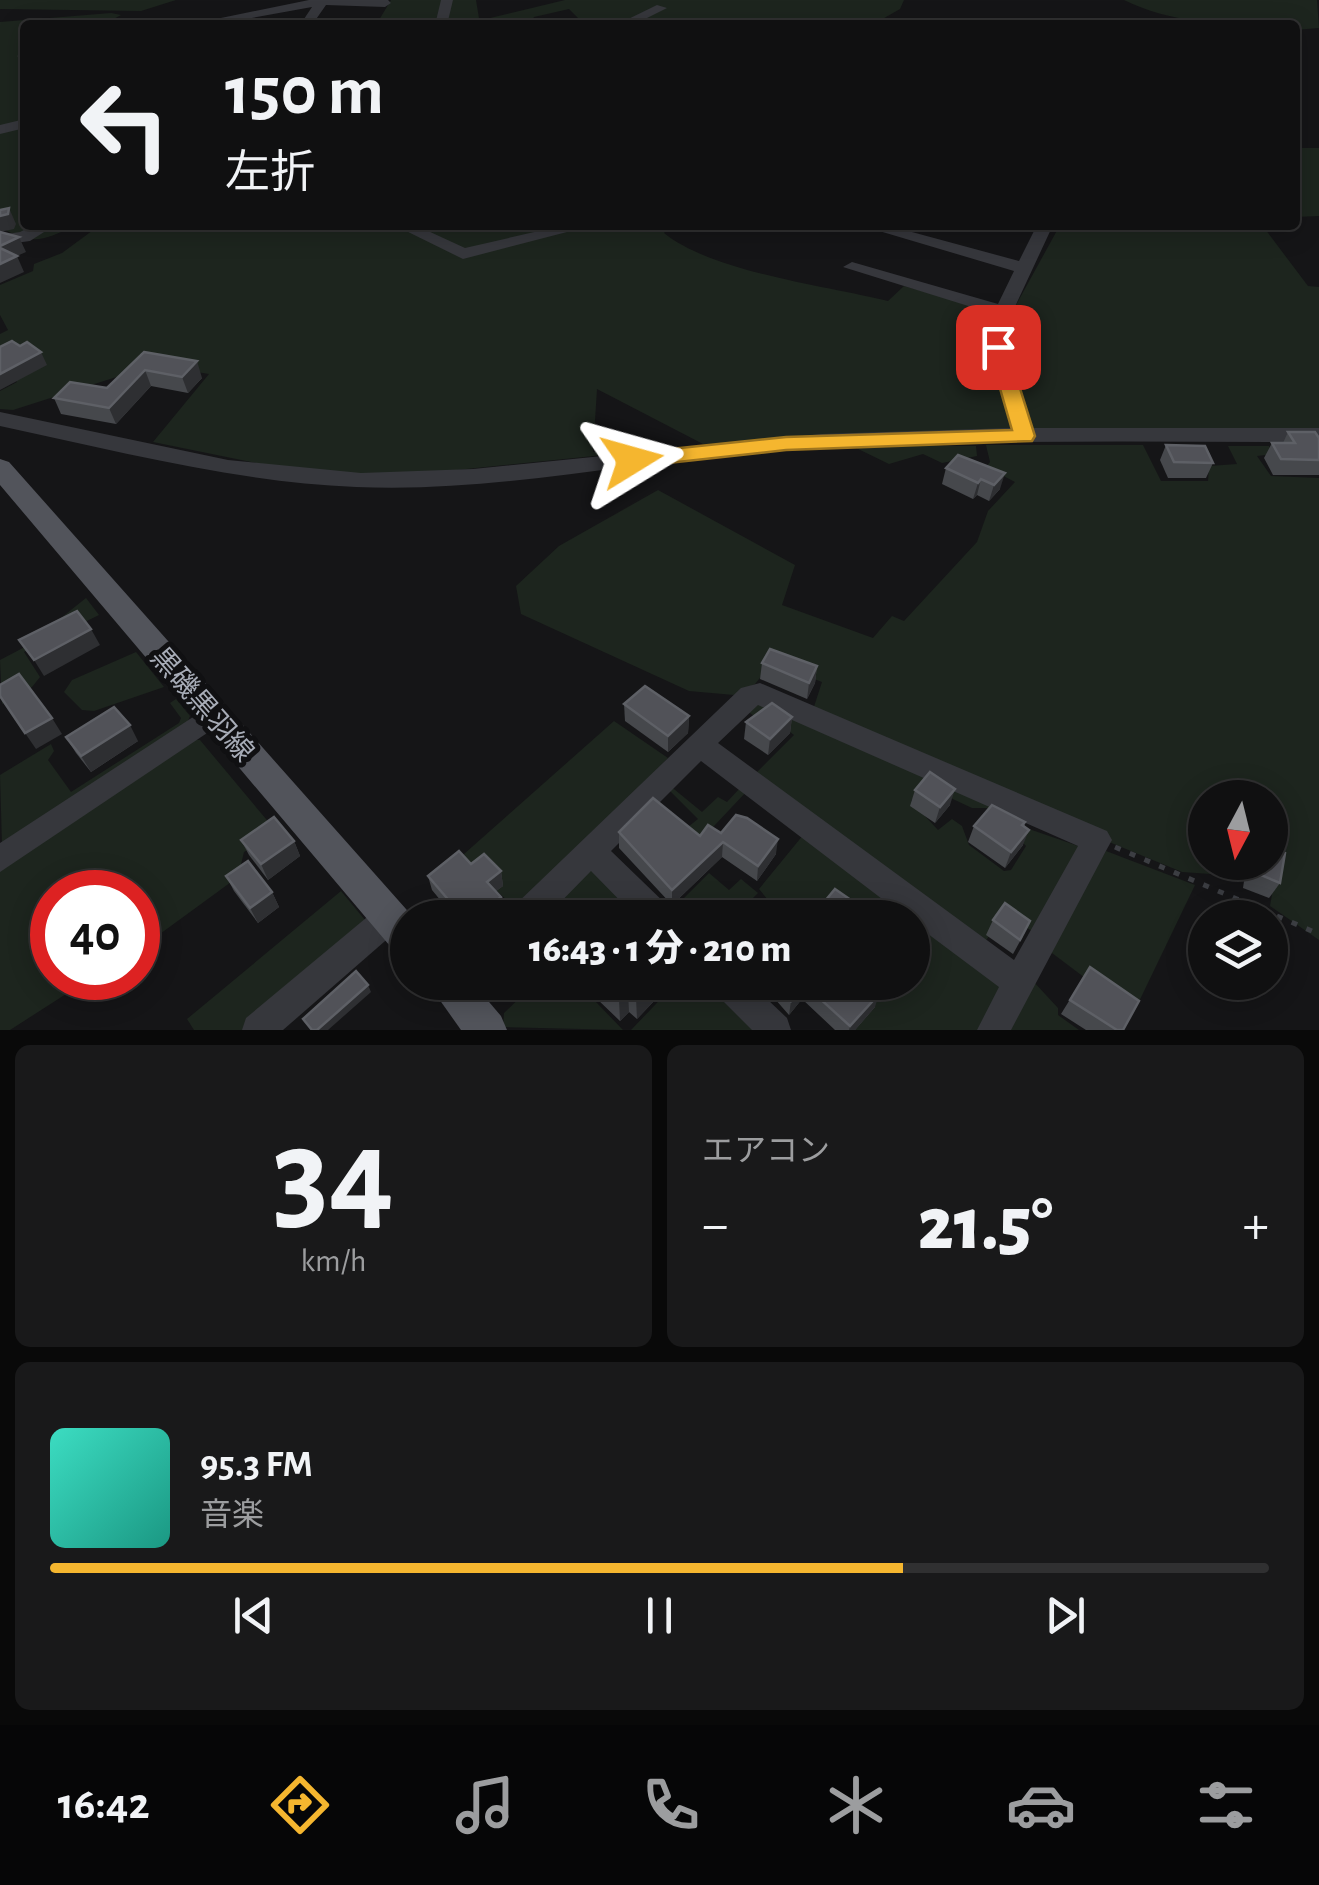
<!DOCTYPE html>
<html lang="ja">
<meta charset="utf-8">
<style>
:root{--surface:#101011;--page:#19191a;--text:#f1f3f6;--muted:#9c9d9f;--line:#303031;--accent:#f5b62f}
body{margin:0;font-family:"Alegreya Sans","Noto Sans JP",sans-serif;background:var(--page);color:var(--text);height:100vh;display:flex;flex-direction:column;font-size:38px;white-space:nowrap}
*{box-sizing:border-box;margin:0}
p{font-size:32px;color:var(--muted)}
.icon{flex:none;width:55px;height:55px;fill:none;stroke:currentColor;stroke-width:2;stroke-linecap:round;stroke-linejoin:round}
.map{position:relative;height:1030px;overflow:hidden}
.details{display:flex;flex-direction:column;gap:15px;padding:15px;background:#090909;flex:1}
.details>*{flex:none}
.hud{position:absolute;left:20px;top:20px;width:1280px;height:210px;border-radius:10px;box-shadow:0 5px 25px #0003,0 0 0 2px var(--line);background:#101011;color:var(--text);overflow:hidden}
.needle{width:65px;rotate:187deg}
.buttons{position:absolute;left:1188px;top:780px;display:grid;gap:20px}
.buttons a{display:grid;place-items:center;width:100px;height:100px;border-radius:50%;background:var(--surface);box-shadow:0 5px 25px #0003,0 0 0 2px var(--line);font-size:50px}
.speed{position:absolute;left:30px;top:870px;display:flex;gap:20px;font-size:50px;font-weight:700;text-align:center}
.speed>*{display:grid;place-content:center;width:130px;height:130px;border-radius:50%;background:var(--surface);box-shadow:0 5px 25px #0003,0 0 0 2px var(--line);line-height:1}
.speed .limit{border:15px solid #d22;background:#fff;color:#111}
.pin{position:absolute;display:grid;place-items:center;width:85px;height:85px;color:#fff;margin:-42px;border-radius:20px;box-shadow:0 5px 15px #0006}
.me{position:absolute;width:110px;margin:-55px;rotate:82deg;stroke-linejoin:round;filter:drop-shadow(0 0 8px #0008)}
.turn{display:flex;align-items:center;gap:35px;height:210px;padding:0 40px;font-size:45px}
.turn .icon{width:130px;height:130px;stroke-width:2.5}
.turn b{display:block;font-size:70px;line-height:85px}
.big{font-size:75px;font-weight:800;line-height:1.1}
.details .tile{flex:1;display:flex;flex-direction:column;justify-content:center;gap:15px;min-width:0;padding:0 35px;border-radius:15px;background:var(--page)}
.details .dial{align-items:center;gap:0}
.dial b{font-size:130px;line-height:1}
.song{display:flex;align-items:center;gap:30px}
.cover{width:120px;height:120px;border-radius:15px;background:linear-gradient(135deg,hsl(170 70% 55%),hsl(170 70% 35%))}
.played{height:10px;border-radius:5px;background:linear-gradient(90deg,var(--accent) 70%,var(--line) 70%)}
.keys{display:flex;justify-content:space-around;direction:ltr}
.heat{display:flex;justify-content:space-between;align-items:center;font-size:55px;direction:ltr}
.details .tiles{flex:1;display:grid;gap:15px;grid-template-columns:1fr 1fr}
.tile:last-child{grid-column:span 2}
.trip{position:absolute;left:390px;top:900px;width:540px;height:100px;border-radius:50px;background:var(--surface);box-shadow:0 5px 25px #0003,0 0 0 2px var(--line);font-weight:800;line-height:100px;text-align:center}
.menu{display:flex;height:160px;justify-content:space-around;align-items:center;background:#060607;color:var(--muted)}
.menu .icon{width:70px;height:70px}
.menu .on{color:var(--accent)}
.menu b{font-size:45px;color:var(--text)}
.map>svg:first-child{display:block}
.green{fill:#1d251e}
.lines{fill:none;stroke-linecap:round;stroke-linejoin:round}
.path{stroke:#3c3e43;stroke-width:5;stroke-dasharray:6 10;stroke-linecap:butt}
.minor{fill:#36373c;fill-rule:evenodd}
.major{fill:#52545b;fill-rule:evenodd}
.wall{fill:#46484c}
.shaded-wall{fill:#2e2f32}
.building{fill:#515258;stroke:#5e6066;stroke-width:2.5}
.route{fill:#f5b62f;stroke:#9f761f;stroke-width:2.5}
.labels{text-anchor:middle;stroke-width:10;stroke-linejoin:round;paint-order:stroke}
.street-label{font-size:28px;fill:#a7acb7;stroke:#101012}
</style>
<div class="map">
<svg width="1319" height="1030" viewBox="0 0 1319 1030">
<rect width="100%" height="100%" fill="#151517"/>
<g class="green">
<path d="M0,0H176L141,11L0,9Z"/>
<path d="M391,0H476L479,18L486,19L565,0H904L900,9L872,25H585L569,9L534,17L529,25H376Z"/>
<path d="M1124,0H1317L1319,28L1295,30V25C1236,25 1177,26 1124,0Z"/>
<path d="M111,13L121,15L110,21L118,25H25V225H77C41,241 34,246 0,227V22Z"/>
<path d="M1295,148H1319V216L1295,217Z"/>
<path d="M100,225H671L664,233C712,272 826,286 888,301L904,286L1010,316L1060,225H1262L1308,286L1319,287V429L703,444L597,389L593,452L664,445L663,449L418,474L305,473L153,442L209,374L154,365L13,410L0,409V391L17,382L0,360V334L8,330L0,315V285L33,271L34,264L62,253Z"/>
<path d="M986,445H1143L1161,481H1208L1209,466L1237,464L1228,446H1269L1273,454L1257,456L1271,476L1319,478V940L1270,906L1276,871L1270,862V798H1205V862L1213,863L1210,874L1182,872L1109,842L993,808H972L925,786L911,801L938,830L952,819L962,826L969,845L1004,871L1011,870L1026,846L1000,819L1084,848L1036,934L1006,913L984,943L1005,983L985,1030H855L874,1008L861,983L912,982V918L782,917L759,889L813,823L753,776L794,735L769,716L760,721L745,709L754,701L810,719L822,682L772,663L755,684L734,695L689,691L521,614L516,586L559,546L658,490L795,565L782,605L873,638L892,616L904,621L977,542L988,511L1015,482L986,467L990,462Z"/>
<path d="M852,446H976L977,456L942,463L923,454L889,464Z"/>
<path d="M86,598L99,615L24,652L40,677L32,687L2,704L0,660L57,630L61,618Z"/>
<path d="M136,652L164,687L94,711L82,710L64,692L72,680Z"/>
<path d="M176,699L190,716L186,726L2,846L0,775L51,744L54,751L48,760L71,792L179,723L181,718L170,703Z"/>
<path d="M614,721L668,758L587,842L648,917H566L551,903L520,912L463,860L464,854Z"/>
<path d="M192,740H200L276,831L244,852L238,877L138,950V892H52V978H91L10,1030H0V871Z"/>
<path d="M669,785L702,812L718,797L727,802L741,787L746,792L698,843L683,831L698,819L669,790Z"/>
<path d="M1106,851L1195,885L1133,1014L1048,950Z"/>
<path d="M709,873L729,890L741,879L758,893L734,917H674L669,913Z"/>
<path d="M341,891L365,920L243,1030H194L187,1019Z"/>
<path d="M1033,981L1058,1008V1015L1079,1030H1005Z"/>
<path d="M603,982L596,1002L623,1030L503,1027L504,1013L535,983Z"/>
<path d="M677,982L716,983L766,1030H631Z"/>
</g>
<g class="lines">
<path class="path" d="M1115,847L1319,934"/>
<g class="minor">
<path d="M309,0H388L391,3L385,7L326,5L312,25H300L312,7L213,25H187Z"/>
<path d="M441,0H453L447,25H435Z"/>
<path d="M657,5L667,8L633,25H616Z"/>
<path d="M25,52V61L17,56Z"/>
<path d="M25,119V128L0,134V125Z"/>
<path d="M34,225H55L30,241L0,245V235L20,232Z"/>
<path d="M394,225H415L465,248L565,225H594L463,259Z"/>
<path d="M859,225H886L1019,261L1037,225H1053L1013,311L1008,347L1033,428H1319V442C1130,442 943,438 754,453C622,463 489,493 356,487C235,482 118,451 0,426V412L228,460L361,473L473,469L822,434L1012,428L988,347L994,314L843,267L852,262L998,304L1014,271Z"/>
<path d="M760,683L1107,831L1112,840L1107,849L1011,1030H977L999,987L912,922V918H907L701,761L611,851L670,908L674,918H637L591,871L545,918H508L512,908L741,688ZM758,705L1078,846L1014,960L718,743Z"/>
<path d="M213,704L222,707L226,715L222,723L0,872V843Z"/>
<path d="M389,903L400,908L404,918L400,928L283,1030H242L246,1018L378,908Z"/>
<path d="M710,982H749L787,1018L791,1030H752L715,993Z"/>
</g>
<g class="major">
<path d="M0,459L9,462L414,918H408V957L395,952L0,485Z"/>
<path d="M427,982H472L501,1016L507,1030H461Z"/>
</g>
</g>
<g class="wall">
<path d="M144,352L202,378L188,393L151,386L116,424L61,414L54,398L107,388Z"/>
<path d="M1288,432L1319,438V475H1273L1264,458L1272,443H1283Z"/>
<path d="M1166,445L1213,463L1206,478H1168L1160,460Z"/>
<path d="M958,455L1000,489L989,501L977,495L973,499L942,484L946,468Z"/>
<path d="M762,663L817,666L815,683L807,699L760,679Z"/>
<path d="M624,704L689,716L688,733L668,752L625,721Z"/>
<path d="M792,717L790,733L768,755L744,739L746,722Z"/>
<path d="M66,737L138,741L91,772L76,753Z"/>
<path d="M915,790L950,805L935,823L910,806Z"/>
<path d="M1025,822L1023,845L1005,868L968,842L974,826Z"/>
<path d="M619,832L700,836L721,833L776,854L757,881L722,857L672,905L619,848Z"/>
<path d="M241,840L294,841L300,856L268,880L249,855Z"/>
<path d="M1247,862H1270L1280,883L1269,898L1243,888Z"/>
<path d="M471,864L501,871L503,886L496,891L501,897L504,911L495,918H455L432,890L428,876Z"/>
<path d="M226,876L272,892L279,907L258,923L234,891Z"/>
<path d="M993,920L1023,936L1013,954L986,935Z"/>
<path d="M1090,967L1123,1030H1086L1061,1014Z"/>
<path d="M492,982H530L512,1001Z"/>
<path d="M593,982H672L637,1019L629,1012L620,1021L595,997Z"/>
<path d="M760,982H866L875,1007L855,1030H835L802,999L789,1015Z"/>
</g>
<g class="shaded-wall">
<path d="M9,208L16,224L14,229L0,232V216Z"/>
<path d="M19,237L26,252L17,256L24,272L0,283V246Z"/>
<path d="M41,352L47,365L0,390V374Z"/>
<path d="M197,361L202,378L188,393L182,377Z"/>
<path d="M145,370L151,386L116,424L109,408Z"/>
<path d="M1005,473L1000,489L989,501L994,485Z"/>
<path d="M981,479L977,495L973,499L978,483Z"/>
<path d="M91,629L100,645L44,676L34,660Z"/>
<path d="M817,666L815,683L807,699L809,683Z"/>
<path d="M689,716L688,733L668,752V736Z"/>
<path d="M792,717L790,733L768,755L770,739Z"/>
<path d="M52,718L62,734L36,749L25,733Z"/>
<path d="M130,725L138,741L91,772L81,756Z"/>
<path d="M955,789L950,805L935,823L940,807Z"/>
<path d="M1029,830L1023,845L1005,868L1011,852Z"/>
<path d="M778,839L776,854L757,881L758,866Z"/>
<path d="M294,841L300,856L268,880L261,864Z"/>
<path d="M723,842L722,857L672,905V890Z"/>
<path d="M501,871L503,886L490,896L487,882Z"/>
<path d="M272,892L279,907L258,923L250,908Z"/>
<path d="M501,897L504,911L495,918H475Z"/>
<path d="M513,982H530L512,1001L509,987Z"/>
<path d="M652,982H672L637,1019L636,998Z"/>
<path d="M368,985L371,992L328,1030H317Z"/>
<path d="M805,985L802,999L789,1015L791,1001Z"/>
<path d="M628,991L629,1012L620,1021L619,1000Z"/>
<path d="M879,994L875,1007L855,1030H849L850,1026Z"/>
</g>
<g class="building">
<path d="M9,208L8,214L0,216V210Z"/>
<path d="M0,232L19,237L0,246Z"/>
<path d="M0,248L17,256L0,264Z"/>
<path d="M12,341L20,346L27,342L41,352L0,374V347Z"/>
<path d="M144,352L197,361L182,377L145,370L109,408L54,398L70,382L107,388Z"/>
<path d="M1288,432H1315L1319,438V460L1281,459L1272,443H1295Z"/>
<path d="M1166,445L1205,446L1213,463L1174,462Z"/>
<path d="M958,455L1005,473L994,485L981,479L978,483L946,468Z"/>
<path d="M77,611L91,629L34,660L19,640Z"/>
<path d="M770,649L817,666L809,683L762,663Z"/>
<path d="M19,674L52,718L25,733L0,696V685Z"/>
<path d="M645,686L689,716L668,736L624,704Z"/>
<path d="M772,703L792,717L770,739L746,722Z"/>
<path d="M114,707L130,725L81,756L66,737Z"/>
<path d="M930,772L955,789L940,807L915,790Z"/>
<path d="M653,798L700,836L708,825L721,833L736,815L747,818L778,839L758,866L723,842L672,890L619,832Z"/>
<path d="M992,805L1025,822L1022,825L1029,830L1011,852L974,826Z"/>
<path d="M274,817L294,841L261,864L241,840Z"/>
<path d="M1270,847L1285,853L1280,883L1254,872L1256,862H1270Z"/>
<path d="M459,851L471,864L484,854L501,871L487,882L501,897L475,918H464L428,876Z"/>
<path d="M248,861L272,892L250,908L226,876Z"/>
<path d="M835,889L861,907L853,918H811Z"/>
<path d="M1005,903L1030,921L1020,940L993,920Z"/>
<path d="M534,910L543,918H527Z"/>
<path d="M758,911L766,918H752Z"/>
<path d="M1090,967L1139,1001L1123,1030H1117L1070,1000Z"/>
<path d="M356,971L368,985L317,1030H312L303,1019Z"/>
<path d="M600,982H652L636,998L628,991L619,1000Z"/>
<path d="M775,982H866L879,994L850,1026L805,985L791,1001Z"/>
</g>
<path class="route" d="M991,343L1007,347L1035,436L1032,441L786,450L632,467L621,460L632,453L786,437L1012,430L988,347Z"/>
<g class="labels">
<g class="street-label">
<text transform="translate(203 704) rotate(49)" y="10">黒磯黒羽線</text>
</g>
</g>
</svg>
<div class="buttons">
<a><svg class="needle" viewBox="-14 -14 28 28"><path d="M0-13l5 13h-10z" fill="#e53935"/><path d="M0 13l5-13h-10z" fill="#9c9d9f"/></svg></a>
<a><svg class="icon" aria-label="layers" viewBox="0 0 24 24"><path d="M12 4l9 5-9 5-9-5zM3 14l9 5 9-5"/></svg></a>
</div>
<div class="speed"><div class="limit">40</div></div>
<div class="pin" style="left:998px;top:347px;background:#d93025"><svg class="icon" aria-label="arrive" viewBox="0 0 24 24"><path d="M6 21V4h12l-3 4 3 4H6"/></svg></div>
<svg class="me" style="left:632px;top:460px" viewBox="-20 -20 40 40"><path d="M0-17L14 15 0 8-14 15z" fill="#f5b62f" stroke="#fff" stroke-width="4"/></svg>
<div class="trip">16:43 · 1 分 · 210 m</div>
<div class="hud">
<div class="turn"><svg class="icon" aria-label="left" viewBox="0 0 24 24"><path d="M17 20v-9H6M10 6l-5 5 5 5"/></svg><div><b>150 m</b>左折</div></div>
</div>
</div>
<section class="details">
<div class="tiles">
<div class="tile dial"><b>34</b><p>km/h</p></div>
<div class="tile"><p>エアコン</p>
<div class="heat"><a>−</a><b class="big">21.5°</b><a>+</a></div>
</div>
<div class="tile">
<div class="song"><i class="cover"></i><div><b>95.3 FM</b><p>音楽</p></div></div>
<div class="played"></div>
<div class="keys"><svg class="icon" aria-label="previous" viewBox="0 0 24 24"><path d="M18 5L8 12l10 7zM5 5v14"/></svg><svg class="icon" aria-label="pause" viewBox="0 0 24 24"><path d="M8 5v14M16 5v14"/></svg><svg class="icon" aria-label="next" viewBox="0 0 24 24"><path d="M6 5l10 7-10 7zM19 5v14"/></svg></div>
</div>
</div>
</section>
<nav class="menu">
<b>16:42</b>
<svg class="icon on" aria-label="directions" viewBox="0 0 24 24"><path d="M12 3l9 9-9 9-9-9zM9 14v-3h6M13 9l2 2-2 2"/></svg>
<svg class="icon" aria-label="music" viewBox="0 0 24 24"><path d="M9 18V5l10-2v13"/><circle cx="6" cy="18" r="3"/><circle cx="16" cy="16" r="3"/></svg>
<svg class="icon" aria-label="phone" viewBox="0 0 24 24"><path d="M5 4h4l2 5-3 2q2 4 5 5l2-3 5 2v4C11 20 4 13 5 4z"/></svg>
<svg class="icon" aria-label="climate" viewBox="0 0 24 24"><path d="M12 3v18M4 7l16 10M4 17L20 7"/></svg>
<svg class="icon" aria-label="car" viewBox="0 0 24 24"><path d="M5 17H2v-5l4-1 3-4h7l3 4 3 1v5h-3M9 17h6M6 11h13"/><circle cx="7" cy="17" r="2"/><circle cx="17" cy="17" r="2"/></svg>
<svg class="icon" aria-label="filters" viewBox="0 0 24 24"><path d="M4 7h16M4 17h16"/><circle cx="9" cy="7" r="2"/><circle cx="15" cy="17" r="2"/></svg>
</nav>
